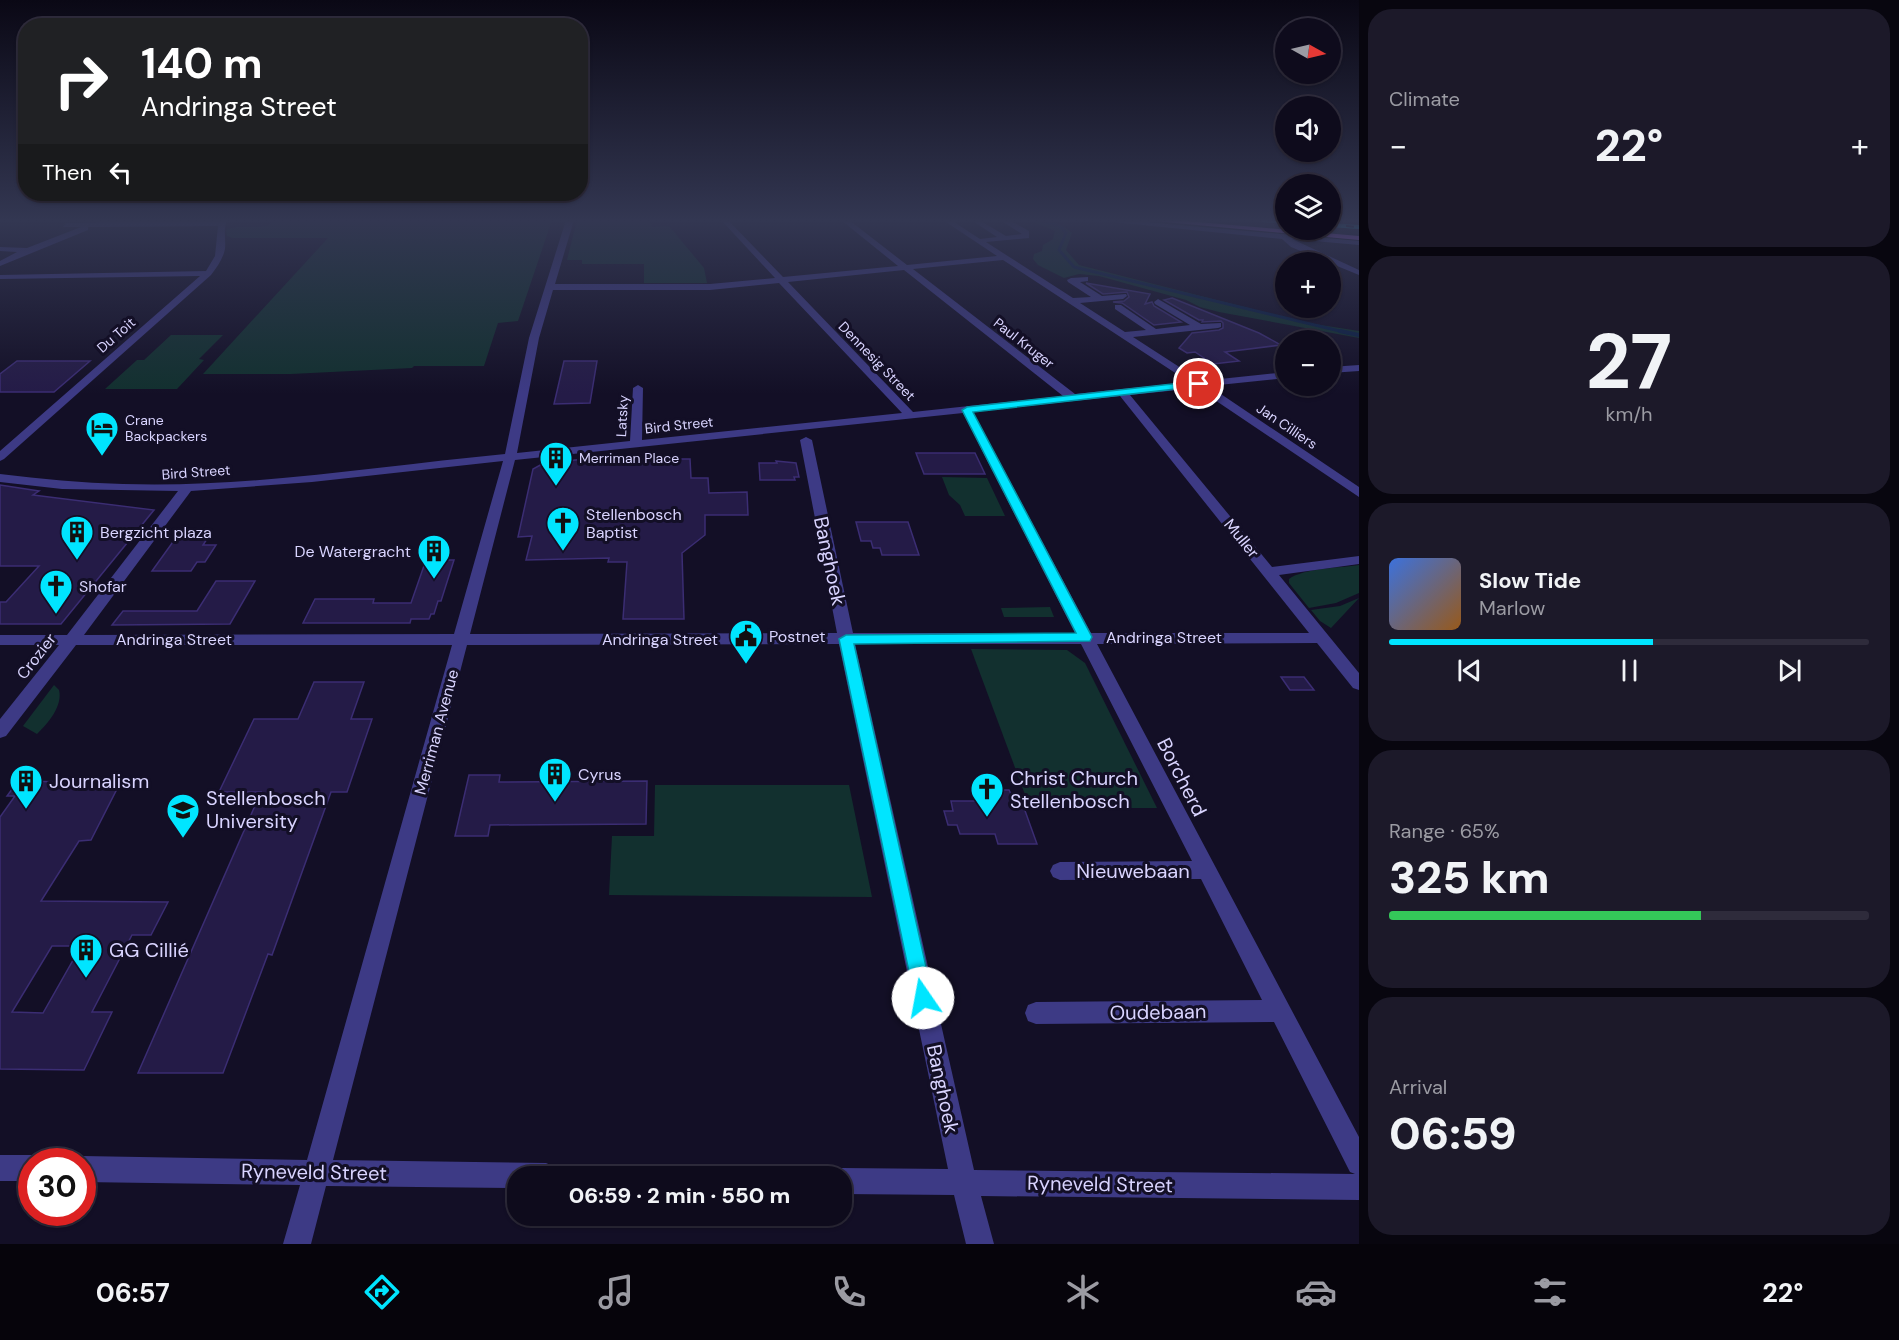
<!DOCTYPE html>
<meta charset="utf-8">
<style>
:root{--surface:#0e0b1c;--page:#1c1929;--text:#f1f3f6;--muted:#9b9ba3;--line:#2e2b3b;--accent:#00e5ff}
body{margin:0;font-family:"DM Sans",sans-serif;background:var(--page);color:var(--text);height:100vh;display:flex;flex-direction:column;font-size:22px;white-space:nowrap}
*{box-sizing:border-box;margin:0}
p{font-size:20px;color:var(--muted)}
.icon{flex:none;width:33px;height:33px;fill:none;stroke:currentColor;stroke-width:2;stroke-linecap:round;stroke-linejoin:round}
.map{position:relative;flex:1;overflow:hidden}
.details{display:flex;flex-direction:column;gap:9px;padding:9px;background:#08060f;width:540px}
.details>*{flex:none}
.top-card{position:absolute;left:18px;top:18px;width:570px;height:183px;border-radius:24px;box-shadow:0 2px 4px #0004,0 0 0 2px var(--line);background:#202124;color:#fff;overflow:hidden}
.needle{width:39px;rotate:98deg}
.buttons{position:absolute;left:1275px;top:18px;display:grid;gap:12px}
.buttons a{display:grid;place-items:center;width:66px;height:66px;border-radius:50%;background:var(--surface);box-shadow:0 2px 4px #0004,0 0 0 2px var(--line);font-size:30px}
.speed{position:absolute;left:18px;top:1148px;display:flex;gap:12px;font-size:30px;font-weight:700;text-align:center}
.speed>*{display:grid;place-content:center;width:78px;height:78px;border-radius:50%;background:var(--surface);box-shadow:0 2px 4px #0004,0 0 0 2px var(--line);line-height:1}
.speed .limit{border:9px solid #d22;background:#fff;color:#111}
.pin{position:absolute;display:grid;place-items:center;width:51px;height:51px;color:#fff;margin:-26px;border:3px solid #fff;border-radius:50%;box-shadow:0 2px 6px #0007}
.me{position:absolute;width:66px;margin:-33px;rotate:348deg;stroke-linejoin:round;filter:drop-shadow(0 0 4px #0008)}
.turn{display:flex;align-items:center;gap:21px;height:126px;padding:0 24px;font-size:27px}
.turn .icon{width:78px;height:78px;stroke-width:2.5}
.turn b{display:block;font-size:42px;line-height:51px}
.then{display:flex;align-items:center;height:57px;padding:0 24px;background:#0003;gap:12px;font-size:22px}
.big{font-size:45px;font-weight:800;line-height:1.1}
.details .card{flex:1;display:flex;flex-direction:column;justify-content:center;gap:9px;min-width:0;padding:0 21px;border-radius:24px;background:var(--page)}
.details .dial{align-items:center;gap:0}
.dial b{font-size:78px;line-height:1}
.song{display:flex;align-items:center;gap:18px}
.cover{width:72px;height:72px;border-radius:9px;background:linear-gradient(135deg,hsl(220 70% 55%),hsl(30 70% 35%))}
.played{height:6px;border-radius:3px;background:linear-gradient(90deg,var(--accent) 55%,var(--line) 55%)}
.keys{display:flex;justify-content:space-around;direction:ltr}
.heat{display:flex;justify-content:space-between;align-items:center;font-size:33px;direction:ltr}
.charge{height:9px;border-radius:4px;background:linear-gradient(90deg,#34c759 65%,var(--line) 0)}
.trip{position:absolute;left:507px;top:1166px;width:345px;height:60px;border-radius:24px;background:var(--surface);box-shadow:0 2px 4px #0004,0 0 0 2px var(--line);font-weight:800;line-height:60px;text-align:center}
.tab-bar{display:flex;height:96px;justify-content:space-around;align-items:center;background:#06040b;color:var(--muted)}
.tab-bar .icon{width:42px;height:42px}
.tab-bar .selected{color:var(--accent)}
.tab-bar b{font-size:27px;color:var(--text)}
main{display:flex;flex:1;min-height:0}
.map>svg:first-child{display:block}
.green{fill:#12302f}
.lines{fill:none;stroke-linecap:round;stroke-linejoin:round}
.stream-far1{stroke:#0a1f44;stroke-width:3}
.stream{stroke:#0a1f44;stroke-width:4}
.building{fill:#241b47;stroke:#3b2d73;stroke-width:1.5;fill-rule:evenodd}
.minor{fill:#3d3a85;fill-rule:evenodd}
.major{fill:#c25bff;fill-rule:evenodd}
.rail-casing{stroke:#00e5ff;stroke-width:4}
.rail{stroke:#130f26;stroke-width:2;stroke-dasharray:8;stroke-linecap:butt}
.route{fill:#00e5ff;stroke:#0095a6;stroke-width:1.5}
.labels{text-anchor:middle;stroke-width:6;stroke-linejoin:round;paint-order:stroke}
.far-street-label{font-size:14px;fill:#d9d4ff;stroke:#130f26}
.far-poi-label{font-size:14px;fill:#d9d4ff;stroke:#130f26;text-anchor:start}
.poi-label{font-size:16px;fill:#d9d4ff;stroke:#130f26;text-anchor:start}
.street-label{font-size:16px;fill:#d9d4ff;stroke:#130f26}
.near-street-label{font-size:20px;fill:#d9d4ff;stroke:#130f26}
.near-poi-label{font-size:20px;fill:#d9d4ff;stroke:#130f26;text-anchor:start}
</style>
<main>
<div class="map">
<svg width="1359" height="1244" viewBox="0 0 1359 1244">
<rect width="100%" height="100%" fill="#130f26"/>
<g class="green">
<path d="M255,220H552L518,321L498,323L484,366H414L412,368L291,374H203L328,238H233L227,236L226,230C239,222 260,232 271,223L270,220Z"/>
<path d="M577,220H650L652,227L669,226L704,268L707,283H644V264H582V260H567Z"/>
<path d="M1029,220C1046,220 1060,222 1072,233L1066,250L1079,265L1308,323L1359,331V338L1219,312L1200,307L1186,300L1099,276L1079,274L1064,278L1038,265L1033,259L1034,254L1042,251L1043,245L1053,239L1055,231Z"/>
<path d="M171,335H223L199,359L204,360L177,389H105L137,360H144Z"/>
<path d="M942,477L987,478L1005,516H965L960,505L949,495Z"/>
<path d="M1359,565V593L1336,603L1309,608L1289,583V579C1304,568 1340,568 1359,565Z"/>
<path d="M1359,598L1331,628L1320,621L1311,610L1340,606Z"/>
<path d="M1050,607L1054,617H1004L1001,608Z"/>
<path d="M971,649L1067,650L1085,663L1157,808H1030Z"/>
<path d="M54,685L59,690C63,706 48,723 37,734L23,726Z"/>
<path d="M655,785H849L872,897L609,895L612,836H654Z"/>
</g>
<g class="lines">
<path class="stream-far1" d="M1038,220L1060,226L1066,233L1059,250L1074,267L1348,333"/>
<path class="stream" d="M1340,331L1359,335"/>
</g>
<g class="building">
<path d="M1086,283L1150,294L1145,304L1152,302L1154,306L1181,322L1154,325L1122,303L1113,302L1124,301L1129,297L1127,292L1103,294Z"/>
<path d="M1172,298L1259,333L1281,345L1225,352L1239,361L1213,364L1195,352L1187,353L1179,348L1192,333L1219,330L1223,328V323L1221,321L1202,322L1203,320H1199L1164,300Z"/>
<path d="M17,361H90L54,392H0V374Z"/>
<path d="M564,361H597L590,403L554,404Z"/>
<path d="M916,453H975L985,474H924Z"/>
<path d="M586,459H690L691,478H708L709,493L747,492L748,515H705V535L682,553L684,619H623L627,562H608L609,558L526,560L532,536L518,537L533,469L544,463Z"/>
<path d="M776,461L796,463L799,477H794L795,480H760L759,463H777Z"/>
<path d="M0,485L39,491L33,495L154,510L61,624H0V602H6L39,566H0Z"/>
<path d="M856,522H908L919,555H882L880,548H873L871,541H861Z"/>
<path d="M175,539H207L203,545H216L205,562H197L191,571H152Z"/>
<path d="M426,560H454L441,601H438L434,614H431L429,619H411L410,623H303L315,599H374L373,603H411Z"/>
<path d="M216,581H255L230,624L112,625L123,611H197Z"/>
<path d="M1281,677H1304L1314,690H1290Z"/>
<path d="M314,682H364L351,719H372L347,792H331L272,955L268,954L223,1073H138L261,792H219L254,719H298Z"/>
<path d="M469,775H500L499,782L647,781L646,824L490,825L488,836H455Z"/>
<path d="M18,781L67,782L63,787L120,783L91,840L79,841L41,901L168,902L151,935H132L92,1012H112L84,1070L0,1069V817L15,796H7ZM52,946H81L43,1013L12,1012Z"/>
<path d="M980,790H1009L1011,794H1019L1037,844H998L995,834H960L957,825H948L944,811H953L951,801H983Z"/>
</g>
<g class="lines">
<g class="minor">
<path d="M220,220H227C223,230 226,239 225,249C223,259 217,267 211,275L4,459L0,461V451L200,276L0,279V275L206,271L215,256L218,226L88,227V230L0,266V261L17,252L0,251V247L27,248L81,227H63L66,223Z"/>
<path d="M566,220H574L555,284H710L775,278L721,220H728L783,277L898,266L841,220H849L907,265L997,256L943,220H951L980,239L997,237L971,220H979L1006,236L1022,234L1000,220H1009L1029,231V238L986,242L1073,298L1091,297L1068,282L1067,280L1071,278L1088,277V281L1080,282L1102,296L1126,294L1127,296L1123,299L1080,303L1125,332L1146,330L1115,309V305H1121L1156,329L1190,325L1155,304L1154,302L1158,299L1201,324L1221,323V327L1218,328L1133,337L1201,381L1286,372V378L1209,386L1359,487V497L1197,388L1130,395L1272,567L1359,556V564L1279,575L1359,673V690L1353,688L1317,643L1097,644L1359,1137V1200L981,1196L994,1244H966L954,1195L842,1194V1176H831L833,1172L842,1168L948,1169L839,644L467,645L333,1160L546,1163L555,1167L559,1176H518V1188L326,1186L311,1244H283L300,1185L82,1182V1161H72L82,1156L307,1160L452,645H76L6,736L0,738V719L59,645H0V635H67L178,491L62,489L0,482V474C41,479 82,483 123,484C251,488 378,466 505,454L529,338ZM1003,260L1189,382L1075,394L913,269ZM904,270L1063,396L913,412L788,282ZM779,283L902,413L642,440L643,388L638,385L633,388L630,441L517,453L539,338L553,290H710ZM1120,396L1309,633H1091L973,412ZM963,413L1075,633H853L812,440L806,437L800,440L837,633L470,634L515,460ZM503,461L454,634L84,635L191,491L312,482ZM855,644H1081L1192,861L1060,862L1053,865L1050,871L1053,877L1060,880L1201,879L1262,1000L1036,1002L1028,1005L1025,1013L1028,1021L1036,1024L1274,1022L1350,1172L1355,1174L974,1170Z"/>
<path d="M1092,220H1122L1359,241V245L1292,239L1359,270V275L1291,247L1282,239Z"/>
<path d="M1359,365V371L1330,373V367Z"/>
<path d="M0,1155H32L42,1161H32V1181H0Z"/>
</g>
<path class="major" d="M1144,220H1175L1359,236V240Z"/>
<g class="rail-casing">
<g id="rail">
<path d="M1263,220L1286,222"/>
<path d="M1330,225L1359,227"/>
</g>
</g>
<use href="#rail" class="rail"/>
</g>
<linearGradient id="sky" x2="0" y2="1"><stop stop-color="#0a0815"/><stop offset="0.56" stop-color="#333752"/><stop offset="1" stop-color="#333752" stop-opacity="0"/></linearGradient>
<rect width="1359" height="394" fill="url(#sky)"/>
<path class="route" d="M1199,381L1202,382V386L973,412L1092,637L1090,641L854,644L933,998L930,1005L923,1008L916,1005L839,639L846,635L1076,633L962,410L967,407Z"/>
<defs>
<g id="hotel-pin" transform="scale(1.725)"><path d="M0 17L-7.5 6A9.5 9.5 0 1 1 7.5 6Z" fill="#00e5ff" stroke="#130f26"/><path d="M-6-4.5h1.5V1H6V5H4.5V3h-9V5H-6ZM-4 0a1.8 1.8 0 1 1 3.6 0ZM.5 0V-2.5h3Q6-2.5 6 0Z" fill="#111"/></g>
<g id="building-pin" transform="scale(1.725)"><path d="M0 17L-7.5 6A9.5 9.5 0 1 1 7.5 6Z" fill="#00e5ff" stroke="#130f26"/><path d="M-4-6H4V6H1V3H-1V6H-4ZM-2.5-4.3h1.7v1.8h-1.7ZM.8-4.3h1.7v1.8H.8ZM-2.5-1h1.7V.8h-1.7ZM.8-1h1.7V.8H.8Z" fill="#111"/></g>
<g id="church-pin" transform="scale(1.725)"><path d="M0 17L-7.5 6A9.5 9.5 0 1 1 7.5 6Z" fill="#00e5ff" stroke="#130f26"/><path d="M-1.2-6h2.4v3.5h3.3v2.4h-3.3V6h-2.4V-.1h-3.3v-2.4h3.3Z" fill="#111"/></g>
<g id="civic-pin" transform="scale(1.725)"><path d="M0 17L-7.5 6A9.5 9.5 0 1 1 7.5 6Z" fill="#00e5ff" stroke="#130f26"/><path d="M-.6-6.5H3V-4.5H.6V-3L4-1V1h2V6H-6V1h2V-1L-.6-3ZM-1.2 2.5V6h2.4V2.5Z" fill="#111"/></g>
<g id="university-pin" transform="scale(1.725)"><path d="M0 17L-7.5 6A9.5 9.5 0 1 1 7.5 6Z" fill="#00e5ff" stroke="#130f26"/><path d="M0-5L7-2L0 1L-7-2ZM-4 1L0 2.5L4 1V4Q0 6-4 4Z" fill="#111"/></g>
</defs>
<g fill-rule="evenodd">
<use href="#hotel-pin" x="102" y="428"/>
<use href="#building-pin" x="556" y="458"/>
<use href="#church-pin" x="563" y="523"/>
<use href="#building-pin" x="77" y="532"/>
<use href="#building-pin" x="434" y="551"/>
<use href="#church-pin" x="56" y="586"/>
<use href="#civic-pin" x="746" y="636"/>
<use href="#building-pin" x="555" y="774"/>
<use href="#building-pin" x="26" y="781"/>
<use href="#church-pin" x="987" y="789"/>
<use href="#university-pin" x="183" y="810"/>
<use href="#building-pin" x="86" y="950"/>
</g>
<g class="labels">
<g class="far-street-label">
<text transform="translate(116 335) rotate(-41)" y="5">Du Toit</text>
<text transform="translate(1024 343) rotate(38)" y="5">Paul Kruger</text>
<text transform="translate(877 361) rotate(46)" y="5">Dennesig Street</text>
<text transform="translate(622 416) rotate(-87)" y="5">Latsky</text>
<text transform="translate(679 425) rotate(-6)" y="5">Bird Street</text>
<text transform="translate(1287 426) rotate(34)" y="5">Jan Cilliers</text>
<text transform="translate(196 472) rotate(-4)" y="5">Bird Street</text>
</g>
<g class="far-poi-label">
<text x="125" y="425">Crane<tspan x="125" dy="16">Backpackers</tspan></text>
<text x="579" y="463">Merriman Place</text>
</g>
<g class="poi-label">
<text x="586" y="520">Stellenbosch<tspan x="586" dy="18">Baptist</tspan></text>
<text x="100" y="538">Bergzicht plaza</text>
<text x="411" y="557" text-anchor="end">De Watergracht</text>
<text x="79" y="592">Shofar</text>
<text x="769" y="642">Postnet</text>
<text x="578" y="780">Cyrus</text>
</g>
<g class="street-label">
<text transform="translate(1242 538) rotate(51)" y="6">Muller</text>
<text x="1164" y="643">Andringa Street</text>
<text x="174" y="645">Andringa Street</text>
<text x="660" y="645">Andringa Street</text>
<text transform="translate(36 656) rotate(-52)" y="6">Crozier</text>
<text transform="translate(436 732) rotate(-75)" y="6">Merriman Avenue</text>
</g>
<g class="near-street-label">
<text transform="translate(830 561) rotate(78)" y="7">Banghoek</text>
<text transform="translate(1182 777) rotate(63)" y="7">Borcherd</text>
<text x="1133" y="878">Nieuwebaan</text>
<text transform="translate(1158 1012) rotate(-1)" y="7">Oudebaan</text>
<text transform="translate(943 1089) rotate(78)" y="7">Banghoek</text>
<text transform="translate(314 1172) rotate(1)" y="7">Ryneveld Street</text>
<text transform="translate(1100 1184) rotate(1)" y="7">Ryneveld Street</text>
</g>
<g class="near-poi-label">
<text x="1010" y="785">Christ Church<tspan x="1010" dy="23">Stellenbosch</tspan></text>
<text x="49" y="788">Journalism</text>
<text x="206" y="805">Stellenbosch<tspan x="206" dy="23">University</tspan></text>
<text x="109" y="957">GG Cillié</text>
</g>
</g>
</svg>
<div class="buttons">
<a><svg class="needle" viewBox="-14 -14 28 28"><path d="M0-13l5 13h-10z" fill="#e53935"/><path d="M0 13l5-13h-10z" fill="#9b9ba3"/></svg></a>
<a><svg class="icon" aria-label="sound" viewBox="0 0 24 24"><path d="M4 9h4l5-4v14l-5-4H4zM17 9q2 3 0 6"/></svg></a>
<a><svg class="icon" aria-label="layers" viewBox="0 0 24 24"><path d="M12 4l9 5-9 5-9-5zM3 14l9 5 9-5"/></svg></a>
<a>+</a>
<a>−</a>
</div>
<div class="speed"><div class="limit">30</div></div>
<div class="pin" style="left:1199px;top:384px;background:#d93025"><svg class="icon" aria-label="arrive" viewBox="0 0 24 24"><path d="M6 21V4h12l-3 4 3 4H6"/></svg></div>
<svg class="me" style="left:923px;top:998px" viewBox="-20 -20 40 40"><circle r="19" fill="#fff"/><path d="M0-13L10 11 0 6-10 11z" fill="#00e5ff"/></svg>
<div class="trip">06:59 · 2 min · 550 m</div>
<div class="top-card">
<div class="turn"><svg class="icon" aria-label="right" viewBox="0 0 24 24"><path d="M7 20v-9h11M14 6l5 5-5 5"/></svg><div><b>140 m</b>Andringa Street</div></div>
<div class="then">Then<svg class="icon" aria-label="left" viewBox="0 0 24 24"><path d="M17 20v-9H6M10 6l-5 5 5 5"/></svg></div>
</div>
</div>
<section class="details">
<div class="card"><p>Climate</p>
<div class="heat"><a>−</a><b class="big">22°</b><a>+</a></div>
</div>
<div class="card dial"><b>27</b><p>km/h</p></div>
<div class="card">
<div class="song"><i class="cover"></i><div><b>Slow Tide</b><p>Marlow</p></div></div>
<div class="played"></div>
<div class="keys"><svg class="icon" aria-label="previous" viewBox="0 0 24 24"><path d="M18 5L8 12l10 7zM5 5v14"/></svg><svg class="icon" aria-label="pause" viewBox="0 0 24 24"><path d="M8 5v14M16 5v14"/></svg><svg class="icon" aria-label="next" viewBox="0 0 24 24"><path d="M6 5l10 7-10 7zM19 5v14"/></svg></div>
</div>
<div class="card"><p>Range · 65%</p><b class="big">325 km</b><div class="charge"></div></div>
<div class="card"><p>Arrival</p><b class="big">06:59</b></div>
</section>
</main>
<nav class="tab-bar">
<b>06:57</b>
<svg class="icon selected" aria-label="directions" viewBox="0 0 24 24"><path d="M12 3l9 9-9 9-9-9zM9 14v-3h6M13 9l2 2-2 2"/></svg>
<svg class="icon" aria-label="music" viewBox="0 0 24 24"><path d="M9 18V5l10-2v13"/><circle cx="6" cy="18" r="3"/><circle cx="16" cy="16" r="3"/></svg>
<svg class="icon" aria-label="phone" viewBox="0 0 24 24"><path d="M5 4h4l2 5-3 2q2 4 5 5l2-3 5 2v4C11 20 4 13 5 4z"/></svg>
<svg class="icon" aria-label="climate" viewBox="0 0 24 24"><path d="M12 3v18M4 7l16 10M4 17L20 7"/></svg>
<svg class="icon" aria-label="car" viewBox="0 0 24 24"><path d="M5 17H2v-5l4-1 3-4h7l3 4 3 1v5h-3M9 17h6M6 11h13"/><circle cx="7" cy="17" r="2"/><circle cx="17" cy="17" r="2"/></svg>
<svg class="icon" aria-label="filters" viewBox="0 0 24 24"><path d="M4 7h16M4 17h16"/><circle cx="9" cy="7" r="2"/><circle cx="15" cy="17" r="2"/></svg>
<b>22°</b>
</nav>
